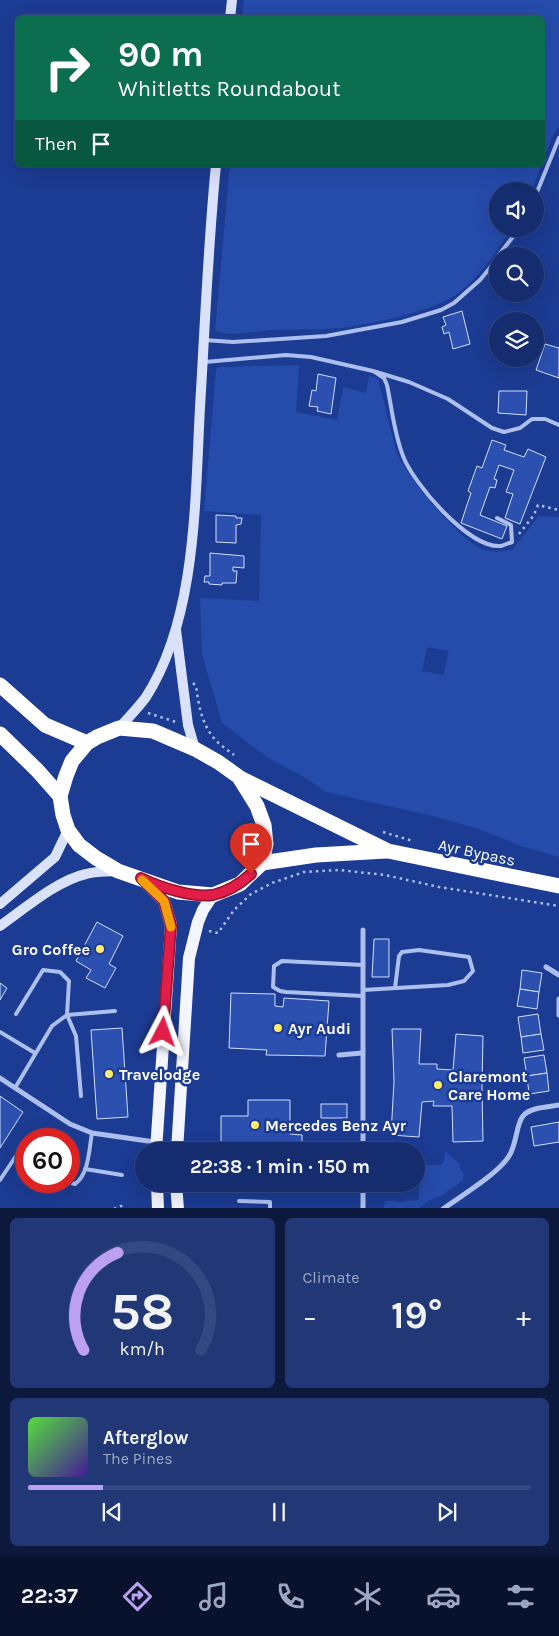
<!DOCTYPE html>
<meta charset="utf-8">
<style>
:root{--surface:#152c6e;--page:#223876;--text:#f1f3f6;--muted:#9da7c2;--line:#344881;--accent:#bca0f2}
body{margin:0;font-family:Karla,sans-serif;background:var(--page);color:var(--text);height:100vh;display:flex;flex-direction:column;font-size:19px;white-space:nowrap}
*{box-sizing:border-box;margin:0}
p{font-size:16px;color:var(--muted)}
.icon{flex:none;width:28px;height:28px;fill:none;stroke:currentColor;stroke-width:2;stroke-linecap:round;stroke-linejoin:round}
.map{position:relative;height:1208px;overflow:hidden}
.drawer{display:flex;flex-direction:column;gap:10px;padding:10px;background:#0c183c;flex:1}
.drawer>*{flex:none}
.guide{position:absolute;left:15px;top:15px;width:530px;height:152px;border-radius:8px;box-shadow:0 5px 20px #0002,0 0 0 1px var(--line);background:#0b6e4f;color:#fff;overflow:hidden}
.tools{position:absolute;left:489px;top:182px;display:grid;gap:10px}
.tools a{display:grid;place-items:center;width:55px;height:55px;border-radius:50%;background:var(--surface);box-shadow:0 5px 20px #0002,0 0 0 1px var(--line);font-size:25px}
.speed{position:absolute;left:15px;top:1128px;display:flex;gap:10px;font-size:25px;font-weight:700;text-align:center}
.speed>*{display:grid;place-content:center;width:65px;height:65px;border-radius:50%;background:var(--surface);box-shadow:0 5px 20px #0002,0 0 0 1px var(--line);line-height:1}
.speed .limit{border:8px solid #d22;background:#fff;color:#111}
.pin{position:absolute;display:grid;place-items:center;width:42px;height:42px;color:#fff;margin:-51px -21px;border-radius:50% 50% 50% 0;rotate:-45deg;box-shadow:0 0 5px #0007}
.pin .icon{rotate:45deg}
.me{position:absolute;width:55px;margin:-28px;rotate:4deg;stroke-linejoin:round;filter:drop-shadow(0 0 4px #0008)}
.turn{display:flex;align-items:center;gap:18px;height:105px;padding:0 20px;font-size:22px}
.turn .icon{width:65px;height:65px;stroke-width:2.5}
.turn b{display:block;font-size:35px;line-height:42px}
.then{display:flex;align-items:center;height:48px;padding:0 20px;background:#0003;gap:10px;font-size:19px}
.big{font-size:38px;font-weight:700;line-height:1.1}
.drawer .card{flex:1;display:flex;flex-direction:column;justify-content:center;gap:8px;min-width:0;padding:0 18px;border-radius:8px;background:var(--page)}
.drawer .dial{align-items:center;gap:0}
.dial svg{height:130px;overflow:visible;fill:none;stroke:var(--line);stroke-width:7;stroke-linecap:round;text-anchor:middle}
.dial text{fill:var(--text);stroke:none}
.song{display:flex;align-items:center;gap:15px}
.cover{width:60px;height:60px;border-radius:8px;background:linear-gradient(135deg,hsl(110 70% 55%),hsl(260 70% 35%))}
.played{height:5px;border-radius:2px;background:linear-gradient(90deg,var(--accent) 15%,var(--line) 15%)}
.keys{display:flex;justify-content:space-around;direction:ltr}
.heat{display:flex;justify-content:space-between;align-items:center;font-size:28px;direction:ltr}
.drawer .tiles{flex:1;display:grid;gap:10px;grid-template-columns:1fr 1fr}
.card:last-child{grid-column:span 2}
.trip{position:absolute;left:135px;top:1142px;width:290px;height:50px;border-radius:25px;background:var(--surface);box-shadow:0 5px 20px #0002,0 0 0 1px var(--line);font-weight:700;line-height:50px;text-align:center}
.tabs{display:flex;height:80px;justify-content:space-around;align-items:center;background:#08122c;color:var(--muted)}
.tabs .icon{width:35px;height:35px}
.tabs .current{color:var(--accent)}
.tabs b{font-size:22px;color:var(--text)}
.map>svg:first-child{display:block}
.green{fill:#254bab;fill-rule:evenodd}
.building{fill:#2b50b0;stroke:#d2defa}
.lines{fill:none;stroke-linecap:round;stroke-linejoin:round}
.path{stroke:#acbfef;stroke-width:2.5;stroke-dasharray:2.5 4;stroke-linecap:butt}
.lane{stroke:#acbfef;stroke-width:4}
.street{stroke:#acbfef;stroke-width:5}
.secondary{stroke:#d9e2fa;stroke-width:10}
.primary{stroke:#f4f6ff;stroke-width:12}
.highway{stroke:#fff;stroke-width:15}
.route-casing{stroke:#92132f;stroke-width:12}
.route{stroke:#e11d48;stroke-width:9}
.slow{stroke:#f59e0b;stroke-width:9}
.poi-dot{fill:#ffed6a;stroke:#1c3b92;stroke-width:2}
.labels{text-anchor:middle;stroke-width:5;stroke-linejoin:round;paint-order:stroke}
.street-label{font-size:16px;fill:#fff;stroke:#1c3b92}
.poi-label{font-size:16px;font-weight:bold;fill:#fff;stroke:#1c3b92;text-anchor:start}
</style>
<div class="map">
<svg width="559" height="1209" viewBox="0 0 559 1209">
<rect width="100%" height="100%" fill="#1c3b92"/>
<g class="green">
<path d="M244,0H559V127L553,135L543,160L542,18L242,17Z"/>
<path d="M230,165H541L532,191H498V229H512C494,253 479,281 452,297C424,314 357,328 324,329C306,330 289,329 271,330C257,331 226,338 215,330Z"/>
<path d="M299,365L296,412L337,420L343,387L366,393L369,376L378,379C385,403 389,427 396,450C403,473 459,540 482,549C491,553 503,551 512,550L539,516L559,517V857L524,847L476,828L429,815L326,792L306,778L268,758L222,723L202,654L200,598L259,601L261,515L204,511L216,370L219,367ZM427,647L449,651L443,675L422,671Z"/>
<path d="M445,1151L460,1164V1168L464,1175L463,1180L441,1196L430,1200L419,1208H384L385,1201H395V1202L419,1200L420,1165H441L444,1161Z"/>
</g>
<g class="building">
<path d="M462,311L470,344L453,349L449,332L444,334L442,327L446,325L443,317Z"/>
<path d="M545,344L559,348V378L536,370Z"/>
<path d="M318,374L336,378L331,414L317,411L318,407L309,406L312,390L316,391Z"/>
<path d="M499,391H527L526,415L498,413Z"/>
<path d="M492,440L506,445L504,450L524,457L528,449L546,457L520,524L505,518L513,494L506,492L514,470L499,465L494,479L497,480L495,488L490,487L480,515L507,526L502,539L461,523L471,493L468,491L477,466L482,468Z"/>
<path d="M216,515L236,516V518H242L241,524L236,525V543L216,542Z"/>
<path d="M210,553L244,556V568L233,567V571H237L236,583H222V585L209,584V582H204L205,576H210Z"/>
<path d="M97,922L123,936L109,964L116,968L105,988L86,978L91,970L76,961Z"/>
<path d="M374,939H389V977H372Z"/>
<path d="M522,970L542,973L539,992L520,989Z"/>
<path d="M0,983L7,988L0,1000Z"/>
<path d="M520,989L539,992L537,1009L517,1006Z"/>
<path d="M231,993L275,994V1006L283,1007L284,998L329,1001L325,1056L266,1055L267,1050L229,1048Z"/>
<path d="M538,1014L541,1034L521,1037L518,1017Z"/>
<path d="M122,1028L128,1117L97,1119L91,1030Z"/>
<path d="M392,1029H421L419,1064H437V1069L453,1070L456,1034L483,1036L482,1088L483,1141L453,1142L452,1106H433L434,1101L422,1102L419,1137L391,1135L394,1081Z"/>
<path d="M541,1034L544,1050L523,1053L521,1037Z"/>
<path d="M544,1055L547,1073L527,1076L524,1058Z"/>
<path d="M547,1073L549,1091L529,1094L527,1076Z"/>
<path d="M0,1096L23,1112L0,1148Z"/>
<path d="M248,1100H290V1134L302,1135V1151H217L221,1150V1116H248Z"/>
<rect x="321" y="1104" width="26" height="14"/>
<path d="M559,1122V1142L534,1146L531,1127Z"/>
</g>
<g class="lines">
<g class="path">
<path d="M519,534L534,515L538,505L559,510"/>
<path d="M193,683L196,686C199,708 203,731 222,746C226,749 230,752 234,755"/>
<path d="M148,713L176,722"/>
<path d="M383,832L413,841"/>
<path d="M209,931L218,933L234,910L251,894L272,883L304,872L339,870L385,875L439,887L559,906"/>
<path d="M114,1209L121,1206L124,1209"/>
</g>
<g class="lane">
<path d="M535,197L559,138"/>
<path d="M498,256L519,229"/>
<path d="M204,340L233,342L326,336L402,322L441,310L454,303L480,280L498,258"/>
<path d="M205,362L286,355L311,357L373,371L409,382L448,399L492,428L504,432L520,428L532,419H545L559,425"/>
<path d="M375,372L384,378L387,385C392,409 394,433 403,456C413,483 469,549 501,546C504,545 509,543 512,542L511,525L497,518"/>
<path d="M363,990L448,985L464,981L473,971L469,957L419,950L402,952L399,956L395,988"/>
<path d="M363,996L286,992L280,991L273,987L274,966L282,961L363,965"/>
<path d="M16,1014L43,970L60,972L69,981L67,1015L76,1036L81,1096"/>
<path d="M0,1032L35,1053"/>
<path d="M15,1088L52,1026L67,1015L115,1011"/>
<path d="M305,1145L363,1146"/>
<path d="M85,1169L122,1175"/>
<path d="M0,1180L20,1150L26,1154"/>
<path d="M66,1181L75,1184C89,1174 89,1149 92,1133"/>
<path d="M239,1201L270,1202V1209"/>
</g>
<g class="street">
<path d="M546,967L559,975"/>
<path d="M559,999V1015"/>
<path d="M339,1055L362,1053"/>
<path d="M0,1078L70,1124L92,1133L155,1142"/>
<path d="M363,1151V930"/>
<path d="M363,1184V1209"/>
<path d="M443,1209C461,1196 499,1173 509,1156C517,1144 516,1124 523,1116C530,1107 549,1107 559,1105"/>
</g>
<g class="secondary">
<path d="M230,18L232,0"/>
<path d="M176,630L188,725L195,749"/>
<path d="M119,728C128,718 138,708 146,697C197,618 195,498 200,407C205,326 208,245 216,165"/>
<path d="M0,904L55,857L68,830"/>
<path d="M0,926C24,909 58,880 86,874C96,871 107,872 117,871"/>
</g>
<g class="primary">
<path d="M142,879L164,901L171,925L156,1151"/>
<path d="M177,1151L189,958L198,922L203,910L213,895"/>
<path d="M157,1184L158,1209"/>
<path d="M176,1184L178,1209"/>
</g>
<g class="highway">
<path d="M0,685L45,725L87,743"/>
<path d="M119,728L153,731L195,749L218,762L239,777L257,806L264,825L266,844L262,863L240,884L213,895L178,892L118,871L96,858L79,845L68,830L63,815L60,796L66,776L72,761L87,743L97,737Z"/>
<path d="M0,734L37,770L60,796"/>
<path d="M240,778L388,851L559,886"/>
<path d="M262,863L316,855L386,851"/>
</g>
</g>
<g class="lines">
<g class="route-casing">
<path id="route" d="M163,1032L171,925L164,901L141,878C159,887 193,898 213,895C227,892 241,883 251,874"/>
</g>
<use href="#route" class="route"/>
<path class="slow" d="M142,880L164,901L171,927"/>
</g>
<g class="poi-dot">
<circle cx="100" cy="949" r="5"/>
<circle cx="278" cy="1028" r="5"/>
<circle cx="109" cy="1074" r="5"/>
<circle cx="438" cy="1085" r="5"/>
<circle cx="255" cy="1125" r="5"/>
</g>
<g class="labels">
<g class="street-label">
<text transform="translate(477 852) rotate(12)" y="6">Ayr Bypass</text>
</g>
<g class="poi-label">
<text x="90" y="955" text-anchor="end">Gro Coffee</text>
<text x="288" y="1034">Ayr Audi</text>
<text x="119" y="1080">Travelodge</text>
<text x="448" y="1082">Claremont<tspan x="448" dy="18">Care Home</tspan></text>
<text x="265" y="1131">Mercedes Benz Ayr</text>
</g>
</g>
</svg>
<div class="tools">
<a><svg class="icon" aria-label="sound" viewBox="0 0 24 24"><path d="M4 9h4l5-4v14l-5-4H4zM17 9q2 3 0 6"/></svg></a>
<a><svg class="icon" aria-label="search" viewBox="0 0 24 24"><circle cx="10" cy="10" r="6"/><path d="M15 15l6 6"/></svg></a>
<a><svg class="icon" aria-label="layers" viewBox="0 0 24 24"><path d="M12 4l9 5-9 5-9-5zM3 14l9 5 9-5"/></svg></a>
</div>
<div class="speed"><div class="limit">60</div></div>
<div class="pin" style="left:251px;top:874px;background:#d93025"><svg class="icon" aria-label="arrive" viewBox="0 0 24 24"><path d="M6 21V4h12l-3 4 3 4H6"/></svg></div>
<svg class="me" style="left:163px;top:1032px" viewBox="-20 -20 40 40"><path d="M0-17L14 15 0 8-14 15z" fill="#e11d48" stroke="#fff" stroke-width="4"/></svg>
<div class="trip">22:38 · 1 min · 150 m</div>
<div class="guide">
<div class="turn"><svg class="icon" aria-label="right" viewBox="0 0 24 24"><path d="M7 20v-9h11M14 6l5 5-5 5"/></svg><div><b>90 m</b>Whitletts Roundabout</div></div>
<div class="then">Then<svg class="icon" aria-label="arrive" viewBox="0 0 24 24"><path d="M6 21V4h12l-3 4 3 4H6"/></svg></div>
</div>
</div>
<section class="drawer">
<div class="tiles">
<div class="card dial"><svg viewBox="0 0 100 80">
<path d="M14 69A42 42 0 1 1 86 69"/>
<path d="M14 69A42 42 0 0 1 35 9" stroke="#bca0f2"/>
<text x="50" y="56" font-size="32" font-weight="700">58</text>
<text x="50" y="72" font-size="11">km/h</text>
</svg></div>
<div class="card"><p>Climate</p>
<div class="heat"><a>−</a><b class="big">19°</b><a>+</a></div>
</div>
<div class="card">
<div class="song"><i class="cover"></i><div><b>Afterglow</b><p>The Pines</p></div></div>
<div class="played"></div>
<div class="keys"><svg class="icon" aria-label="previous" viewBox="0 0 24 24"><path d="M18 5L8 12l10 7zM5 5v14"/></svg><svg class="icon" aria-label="pause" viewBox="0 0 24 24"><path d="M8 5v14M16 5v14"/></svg><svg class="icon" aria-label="next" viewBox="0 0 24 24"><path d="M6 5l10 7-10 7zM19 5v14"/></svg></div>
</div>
</div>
</section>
<nav class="tabs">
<b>22:37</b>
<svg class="icon current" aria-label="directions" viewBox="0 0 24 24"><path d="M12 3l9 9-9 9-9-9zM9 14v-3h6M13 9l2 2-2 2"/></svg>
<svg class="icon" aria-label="music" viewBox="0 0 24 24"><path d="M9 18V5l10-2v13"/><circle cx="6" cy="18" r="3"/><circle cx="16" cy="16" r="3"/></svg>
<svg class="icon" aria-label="phone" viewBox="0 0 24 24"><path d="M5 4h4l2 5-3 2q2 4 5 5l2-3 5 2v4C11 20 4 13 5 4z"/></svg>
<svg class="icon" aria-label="climate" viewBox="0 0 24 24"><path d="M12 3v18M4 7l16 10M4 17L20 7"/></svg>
<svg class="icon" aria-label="car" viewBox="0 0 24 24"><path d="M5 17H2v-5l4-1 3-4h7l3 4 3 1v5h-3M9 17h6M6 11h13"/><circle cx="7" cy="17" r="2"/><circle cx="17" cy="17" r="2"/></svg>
<svg class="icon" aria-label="filters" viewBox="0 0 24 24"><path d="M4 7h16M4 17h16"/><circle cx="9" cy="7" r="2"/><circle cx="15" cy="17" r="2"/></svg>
</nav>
